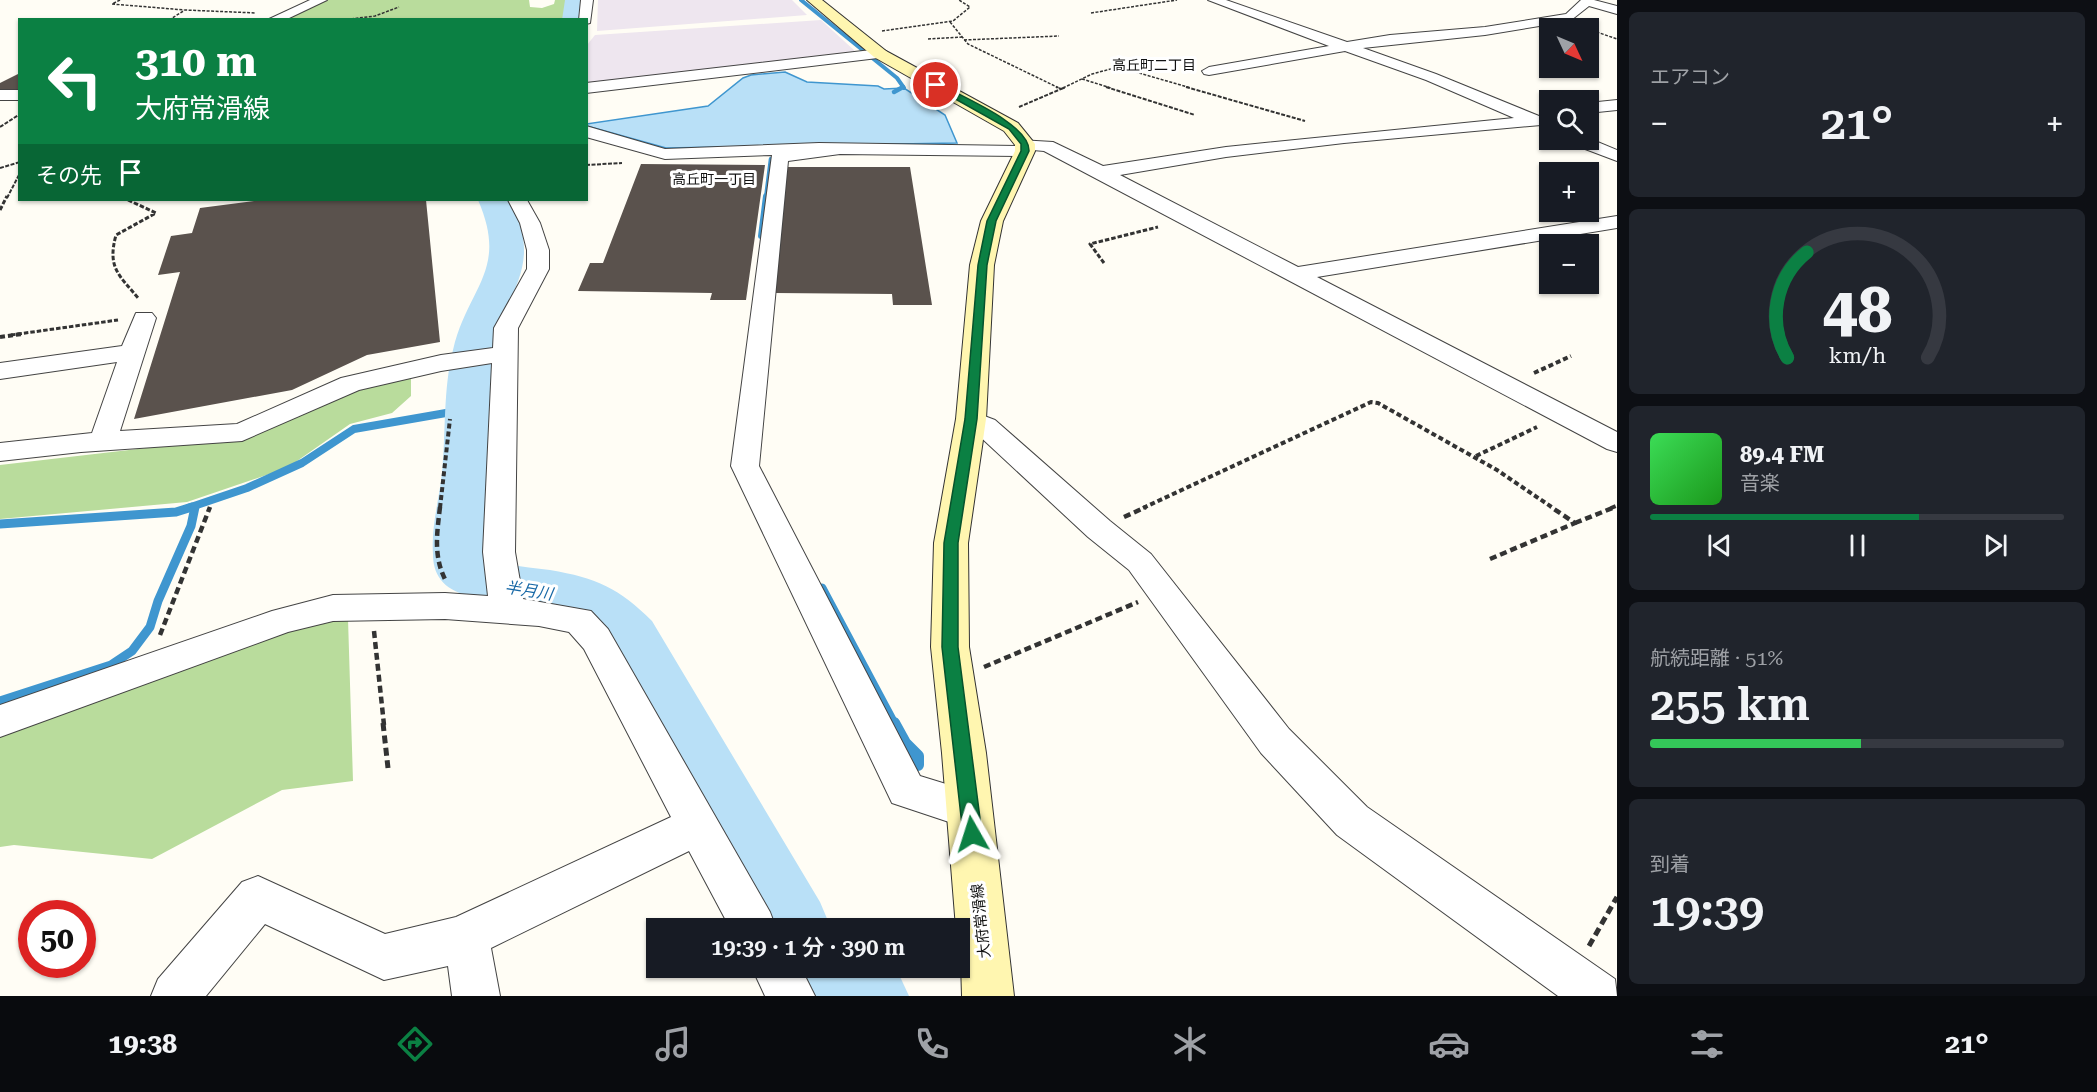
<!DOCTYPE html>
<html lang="ja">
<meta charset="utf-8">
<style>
:root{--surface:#171b24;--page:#20242c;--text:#f1f3f6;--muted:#9ea1a6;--line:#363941;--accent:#0b8043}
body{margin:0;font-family:"Roboto Serif","Noto Sans JP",serif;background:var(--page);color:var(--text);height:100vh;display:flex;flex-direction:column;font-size:22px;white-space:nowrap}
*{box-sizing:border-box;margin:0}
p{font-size:20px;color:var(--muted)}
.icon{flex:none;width:33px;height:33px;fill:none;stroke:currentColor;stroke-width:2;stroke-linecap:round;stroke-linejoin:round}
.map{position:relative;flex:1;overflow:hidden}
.sheet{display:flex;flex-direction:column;gap:12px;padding:12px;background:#0d0f14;width:480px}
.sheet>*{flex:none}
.top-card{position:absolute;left:18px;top:18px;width:570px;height:183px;border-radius:0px;box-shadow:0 2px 4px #0004;background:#0b8043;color:#fff;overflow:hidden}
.needle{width:39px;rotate:134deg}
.buttons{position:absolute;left:1539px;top:18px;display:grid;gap:12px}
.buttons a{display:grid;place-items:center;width:60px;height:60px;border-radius:0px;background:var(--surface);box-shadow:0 2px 4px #0004;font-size:30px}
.speed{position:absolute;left:18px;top:900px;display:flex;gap:12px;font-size:30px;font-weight:700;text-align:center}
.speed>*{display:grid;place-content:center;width:78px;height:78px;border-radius:50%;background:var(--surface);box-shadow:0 2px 4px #0004;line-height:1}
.speed .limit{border:9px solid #d22;background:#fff;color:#111}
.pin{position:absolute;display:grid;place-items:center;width:51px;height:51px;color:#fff;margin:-26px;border:3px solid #fff;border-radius:50%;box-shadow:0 2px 6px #0007}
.me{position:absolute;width:66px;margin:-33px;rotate:354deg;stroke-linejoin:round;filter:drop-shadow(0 0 4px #0008)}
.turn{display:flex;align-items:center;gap:21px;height:126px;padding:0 18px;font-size:27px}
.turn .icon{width:78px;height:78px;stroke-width:2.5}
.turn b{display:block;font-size:42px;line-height:51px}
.then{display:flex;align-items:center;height:57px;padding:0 18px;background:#0003;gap:12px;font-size:22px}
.big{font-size:45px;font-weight:600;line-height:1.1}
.sheet .card{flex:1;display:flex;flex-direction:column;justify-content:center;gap:9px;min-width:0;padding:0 21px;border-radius:9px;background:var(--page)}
.sheet .dial{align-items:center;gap:0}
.dial svg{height:156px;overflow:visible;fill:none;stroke:var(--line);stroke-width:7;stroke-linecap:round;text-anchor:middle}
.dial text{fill:var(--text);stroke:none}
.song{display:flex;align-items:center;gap:18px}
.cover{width:72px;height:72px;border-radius:9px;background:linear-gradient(135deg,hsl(130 70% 55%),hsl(120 70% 35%))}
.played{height:6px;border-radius:3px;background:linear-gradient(90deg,var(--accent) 65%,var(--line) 65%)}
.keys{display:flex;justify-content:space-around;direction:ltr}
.heat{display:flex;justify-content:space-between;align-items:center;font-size:33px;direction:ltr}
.charge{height:9px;border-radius:4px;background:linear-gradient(90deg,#34c759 51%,var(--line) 0)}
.trip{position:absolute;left:646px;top:918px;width:324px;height:60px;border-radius:0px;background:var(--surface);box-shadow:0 2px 4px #0004;font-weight:600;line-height:60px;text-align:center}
.tab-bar{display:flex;height:96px;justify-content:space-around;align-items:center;background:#090b0e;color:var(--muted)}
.tab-bar .icon{width:42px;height:42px}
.tab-bar .current{color:var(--accent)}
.tab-bar b{font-size:27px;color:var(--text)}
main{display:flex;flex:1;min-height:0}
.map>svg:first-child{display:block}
.industrial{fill:#eee6ef}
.forest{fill:#b9dc9c}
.water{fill:#b9e0f7;stroke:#3f96cf;stroke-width:1.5}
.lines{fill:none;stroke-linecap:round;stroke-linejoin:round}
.stream-far5{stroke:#3f96cf;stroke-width:4}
.stream-far4{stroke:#3f96cf;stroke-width:4.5}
.stream-far3{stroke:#3f96cf;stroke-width:6}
.stream-far2{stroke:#3f96cf;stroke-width:8}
.stream-far1{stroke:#3f96cf;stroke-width:9}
.stream{stroke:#3f96cf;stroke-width:12}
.river{fill:#b9e0f7;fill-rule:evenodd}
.building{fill:#5a524d}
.minor-casing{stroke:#444;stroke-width:2}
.tertiary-casing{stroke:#444;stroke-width:2}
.secondary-casing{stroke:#333;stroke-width:2}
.path-far5{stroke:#333;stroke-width:1.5;stroke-dasharray:3 1.5;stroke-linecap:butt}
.path-far4{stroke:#333;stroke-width:2;stroke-dasharray:4 1.5;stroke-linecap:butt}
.path-far3{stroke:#333;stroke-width:3;stroke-dasharray:4.5 2;stroke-linecap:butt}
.path-far2{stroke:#333;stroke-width:4;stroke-dasharray:5 3;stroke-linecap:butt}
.path-far1{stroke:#333;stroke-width:4.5;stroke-dasharray:7 4;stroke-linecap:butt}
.path{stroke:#333;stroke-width:5;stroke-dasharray:8 4.5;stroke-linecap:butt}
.minor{fill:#fff;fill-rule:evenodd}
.tertiary{fill:#fff;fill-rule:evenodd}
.secondary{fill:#fff6b0;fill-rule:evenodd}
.route{fill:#0b8043;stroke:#07532c;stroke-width:1.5}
.labels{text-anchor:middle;stroke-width:6;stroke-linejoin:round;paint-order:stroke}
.far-neighbourhood-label{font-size:14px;fill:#111;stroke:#fff}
.street-label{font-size:15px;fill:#111;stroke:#fff}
.water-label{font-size:16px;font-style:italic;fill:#1768a6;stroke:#fff}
</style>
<main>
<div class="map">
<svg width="1617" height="996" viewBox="0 0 1617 996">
<rect width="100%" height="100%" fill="#fffdf5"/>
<g class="industrial">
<path d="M598,0H792L807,15L597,31Z"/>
<path d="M821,20L855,51L587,84V45L595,35Z"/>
</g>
<g class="forest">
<path d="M326,0H529L530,7L542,8L554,4L555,0H571L570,19L278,20Z"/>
<path d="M411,376V396L392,413L350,424L287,468L187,502L0,519V465L241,437L354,392Z"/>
<path d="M348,619L353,781L282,790L152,859L14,845L0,847V737L295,626Z"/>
</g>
<path class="water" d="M785,72L807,82L878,86L884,89L904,88L945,115L957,143L666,148L587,126L586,124L708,106L743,78L751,75Z"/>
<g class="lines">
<path class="stream-far5" d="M801,0L897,78L904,88"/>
<g class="stream-far4">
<path d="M894,92L903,87"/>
<path d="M766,198L771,159"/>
</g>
<path class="stream-far3" d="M761,236L766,196"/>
<path class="stream-far2" d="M188,508L247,488L302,463L354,429L469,409"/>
<g class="stream-far1">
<path d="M0,524L176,512L192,507"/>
<path d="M822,588L895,725"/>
<path d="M0,701L111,665L132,651L150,627L158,601L191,526L195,507"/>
</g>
<path class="stream" d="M894,723L905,743L918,756V765"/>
<g class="river">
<path d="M565,0H585L584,20H562Z"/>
<path d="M478,200H510C545,269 505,288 493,354L486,557C506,566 528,567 550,570C597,578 619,588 652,621L820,902L831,928H754L611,653C598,638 586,622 567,615C538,606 459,605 441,580C435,572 433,564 433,554C431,527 439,500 442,473C446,432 443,389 453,350C468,286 509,271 478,200Z"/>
<path d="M785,968H896L909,996H797Z"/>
</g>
</g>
<g class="building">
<path d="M20,73V91H0V83Z"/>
<path d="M641,164L765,165L746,300H710L712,293L578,291L590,263H603Z"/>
<path d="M785,167H910L932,305H893L892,294L775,293Z"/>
<path d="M262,200H426L440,342L367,355L292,390L134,419L180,272L158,275L171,236L192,233L200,208Z"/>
</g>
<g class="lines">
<g class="minor-casing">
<g id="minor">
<path d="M310,0H327L285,20H267Z"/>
<path d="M581,0H593L590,23L586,24V20H579Z"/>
<path d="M1208,0H1226L1347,42L1390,35L1485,27L1566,14L1581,0H1594L1617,6V14L1589,6L1570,21L1485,35L1363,48L1436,74L1539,116L1543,121L1541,125L1344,143L1226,157L1120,175L1298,267L1617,216V228L1317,277L1617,432V452L1607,449L1044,151L1033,150L1031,155L1025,156L840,154L788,161L759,466L920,776L985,796L991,810L985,824L970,829L892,803L731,466L772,155L665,159L586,137V126L665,149L819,143L1017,146L1019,140L1053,142L1103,166L1226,147L1514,118L1426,80L1345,51L1209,75L1204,74L1202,71L1209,67L1329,46Z"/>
<path d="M1617,100V110L1588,113V103Z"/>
<path d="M1588,138L1617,150V161L1572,144L1569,140Z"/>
<path d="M508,200H527L540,223L549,250V269L518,328L515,552L523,599L591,611L608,629L770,912L776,928H730L689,851L491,948L500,996H452L448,966L384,980L265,924L206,996H151L158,979L242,882L258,876L385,934L456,917L671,817L584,649L569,632L539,626L445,619L333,621L288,632L0,737V705L272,611L333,595L445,593L488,596L483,552L492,363L441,371L359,390L242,441L81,452L0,461V443L92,433L117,362L0,379V363L122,346L136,313H152L156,318L120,431L237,424L341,378L441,355L493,348L494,328L527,269V250L520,223Z"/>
<path d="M971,411L995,420L1110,521L1151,554L1289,729L1367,807L1615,979L1617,996H1558L1337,835L1261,753L1129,570L1088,537L975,432L961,425L957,419L961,413Z"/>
<path d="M752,968H801L815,996H765Z"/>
</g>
</g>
<g class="tertiary-casing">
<g id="tertiary">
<path d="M880,49L886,51L888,54L886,57L586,93V83Z"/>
<rect x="0" y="90" width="20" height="10"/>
</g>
</g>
<g class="secondary-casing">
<path id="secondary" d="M807,0H822L886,51L1018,123L1035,144V151L1003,221L994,265L986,419L968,543L969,647L986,753L1014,996H962L960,928H956L942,753L931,647L934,543L956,419L970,265L981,221L1015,151V145L1004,131L874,57Z"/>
</g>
<g class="path-far5">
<path d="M120,0L112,4L184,10"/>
<path d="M1091,13L1177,0"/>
<path d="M169,20L185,10L256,13"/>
<path d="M342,20L375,16L399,7"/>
<path d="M950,22L968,44L1059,88"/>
<path d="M1588,29L1617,39"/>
<path d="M882,31L953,21L970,7L959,0"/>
<path d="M928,39L962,37"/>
<path d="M964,40L1059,36"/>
<path d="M1082,79L1111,88"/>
<path d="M1063,88L1092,74L1118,67L1191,88"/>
</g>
<g class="path-far4">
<path d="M1106,87L1195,115"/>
<path d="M1186,87L1305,121"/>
<path d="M1061,89L1066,87"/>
<path d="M1019,107L1061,89L1056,87"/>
<path d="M0,127L20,114"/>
<path d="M586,165L622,163"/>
<path d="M0,168L20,162"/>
<path d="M7,198L20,173"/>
</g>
<g class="path-far3">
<path d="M128,200L156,213L116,235C107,268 119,275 139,299"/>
<path d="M0,210L7,196"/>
<path d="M1104,263L1090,244L1158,227"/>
<path d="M11,335L118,320"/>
</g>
<g class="path-far2">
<path d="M0,337L22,334"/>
<path d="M1534,373L1571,356"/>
<path d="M1476,456L1537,427"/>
<path d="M440,508L450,419"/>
<path d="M1143,508L1371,402L1378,403L1497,470L1553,508"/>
<path d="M1611,508L1616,506"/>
</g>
<g class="path-far1">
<path d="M440,507C437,533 433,557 446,581"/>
<path d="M1124,517L1146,507"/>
<path d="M1575,523L1615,507"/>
<path d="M1490,559L1575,523L1551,507"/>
<path d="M374,631L384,725"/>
<path d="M160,635L210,507"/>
<path d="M984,667L1138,602"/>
</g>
<g class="path">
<path d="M383,723L388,768"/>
<path d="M1589,946L1617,897"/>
</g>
<use href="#minor" class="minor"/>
<use href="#tertiary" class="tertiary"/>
<use href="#secondary" class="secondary"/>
</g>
<path class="route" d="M934,84H939C960,96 1030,124 1029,151L996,221L987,265L977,419L958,543V647L982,834L979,840L972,843L965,840L963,834L942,647L944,543L965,419L978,265L987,221L1021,151V144L1009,129L934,87Z"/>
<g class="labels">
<g class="far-neighbourhood-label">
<text x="1154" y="70">高丘町二丁目</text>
<text x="714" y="184">高丘町一丁目</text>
</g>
<g class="street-label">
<text transform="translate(981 921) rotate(-96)" y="5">大府常滑線</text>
</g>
<g class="water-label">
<text transform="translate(529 590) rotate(9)" y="6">半月川</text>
</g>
</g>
</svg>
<div class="buttons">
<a><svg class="needle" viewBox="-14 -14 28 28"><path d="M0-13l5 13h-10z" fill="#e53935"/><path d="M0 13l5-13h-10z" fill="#9ea1a6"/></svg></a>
<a><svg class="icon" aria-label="search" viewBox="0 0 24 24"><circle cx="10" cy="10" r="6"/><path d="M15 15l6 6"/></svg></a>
<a>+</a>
<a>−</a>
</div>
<div class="speed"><div class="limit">50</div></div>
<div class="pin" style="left:936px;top:85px;background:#d93025"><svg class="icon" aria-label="arrive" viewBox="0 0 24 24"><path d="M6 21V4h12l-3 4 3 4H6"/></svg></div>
<svg class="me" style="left:972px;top:834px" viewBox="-20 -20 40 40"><path d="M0-17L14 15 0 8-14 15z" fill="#0b8043" stroke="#fff" stroke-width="4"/></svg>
<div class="trip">19:39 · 1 分 · 390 m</div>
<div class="top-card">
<div class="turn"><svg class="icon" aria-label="left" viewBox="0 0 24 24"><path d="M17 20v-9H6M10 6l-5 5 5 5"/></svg><div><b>310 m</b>大府常滑線</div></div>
<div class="then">その先<svg class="icon" aria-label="arrive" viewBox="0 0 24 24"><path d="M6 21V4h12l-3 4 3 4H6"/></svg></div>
</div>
</div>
<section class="sheet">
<div class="card"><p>エアコン</p>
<div class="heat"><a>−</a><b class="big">21°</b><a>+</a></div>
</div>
<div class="card dial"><svg viewBox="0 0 100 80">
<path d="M14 69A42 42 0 1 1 86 69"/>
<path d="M14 69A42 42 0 0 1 24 15" stroke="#0b8043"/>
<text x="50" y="56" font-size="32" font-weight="700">48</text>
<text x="50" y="72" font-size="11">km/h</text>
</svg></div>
<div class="card">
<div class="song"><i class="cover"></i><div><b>89.4 FM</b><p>音楽</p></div></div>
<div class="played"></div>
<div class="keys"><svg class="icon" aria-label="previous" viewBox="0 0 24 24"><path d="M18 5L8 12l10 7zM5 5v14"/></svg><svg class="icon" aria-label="pause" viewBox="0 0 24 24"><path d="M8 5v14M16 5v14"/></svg><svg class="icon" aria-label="next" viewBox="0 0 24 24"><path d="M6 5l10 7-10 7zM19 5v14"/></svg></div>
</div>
<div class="card"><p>航続距離 · 51%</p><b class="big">255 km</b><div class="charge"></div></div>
<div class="card"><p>到着</p><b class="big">19:39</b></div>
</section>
</main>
<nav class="tab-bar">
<b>19:38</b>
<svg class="icon current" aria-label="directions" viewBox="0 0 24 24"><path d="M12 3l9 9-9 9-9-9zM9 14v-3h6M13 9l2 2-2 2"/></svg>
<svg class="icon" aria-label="music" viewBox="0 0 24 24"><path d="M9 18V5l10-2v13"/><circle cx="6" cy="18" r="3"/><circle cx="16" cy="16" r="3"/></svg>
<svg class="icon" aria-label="phone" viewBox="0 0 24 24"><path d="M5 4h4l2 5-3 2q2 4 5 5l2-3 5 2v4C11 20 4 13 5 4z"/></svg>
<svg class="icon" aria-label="climate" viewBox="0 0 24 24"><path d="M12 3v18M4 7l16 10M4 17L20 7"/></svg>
<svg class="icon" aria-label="car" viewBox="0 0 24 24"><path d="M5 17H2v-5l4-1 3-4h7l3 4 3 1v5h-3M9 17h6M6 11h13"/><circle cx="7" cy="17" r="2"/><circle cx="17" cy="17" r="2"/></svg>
<svg class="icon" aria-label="filters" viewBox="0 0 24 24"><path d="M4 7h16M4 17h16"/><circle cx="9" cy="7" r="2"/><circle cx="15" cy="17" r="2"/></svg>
<b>21°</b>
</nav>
